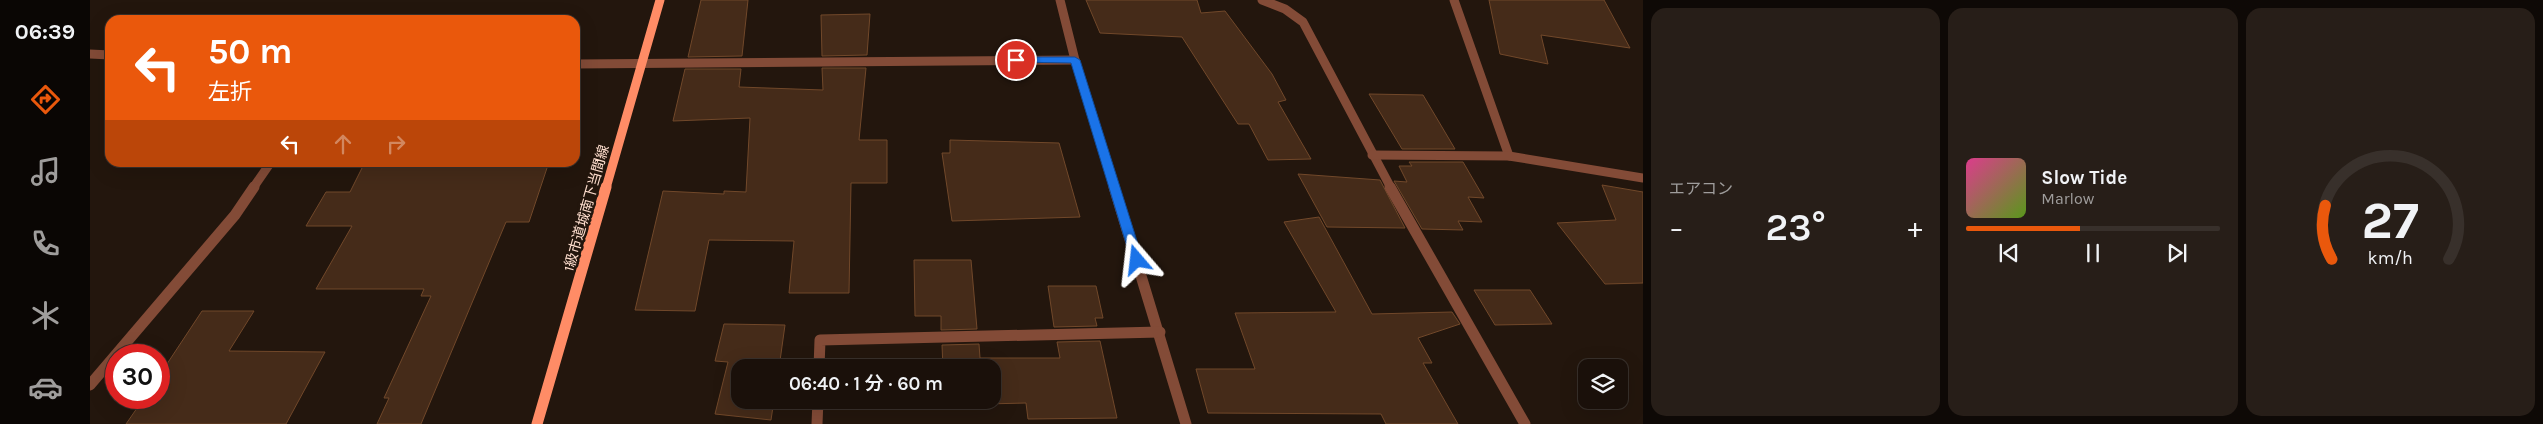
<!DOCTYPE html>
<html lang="ja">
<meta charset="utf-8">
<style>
:root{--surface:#1a100a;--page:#271e18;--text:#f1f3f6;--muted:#9f9d9c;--line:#38302b;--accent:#ea580c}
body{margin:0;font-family:Karla,"Noto Sans JP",sans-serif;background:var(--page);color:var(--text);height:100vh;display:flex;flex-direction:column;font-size:19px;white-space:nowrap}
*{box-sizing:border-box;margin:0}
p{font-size:16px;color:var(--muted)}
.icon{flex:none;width:28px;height:28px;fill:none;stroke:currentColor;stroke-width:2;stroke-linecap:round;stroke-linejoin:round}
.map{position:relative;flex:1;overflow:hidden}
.side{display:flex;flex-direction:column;gap:8px;padding:8px;background:#0e0906;width:900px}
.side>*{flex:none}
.guide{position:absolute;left:15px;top:15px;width:475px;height:152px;border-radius:15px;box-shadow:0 5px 20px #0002,0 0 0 1px var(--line);background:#ea580c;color:#fff;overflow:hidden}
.fabs{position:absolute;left:1488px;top:359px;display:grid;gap:10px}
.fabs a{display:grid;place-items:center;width:50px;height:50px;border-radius:10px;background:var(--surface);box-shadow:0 5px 20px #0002,0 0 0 1px var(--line);font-size:25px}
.speed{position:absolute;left:15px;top:344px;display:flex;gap:10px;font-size:25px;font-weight:700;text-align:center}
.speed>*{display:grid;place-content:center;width:65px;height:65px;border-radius:50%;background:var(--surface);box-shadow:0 5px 20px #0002,0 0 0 1px var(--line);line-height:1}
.speed .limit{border:8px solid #d22;background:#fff;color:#111}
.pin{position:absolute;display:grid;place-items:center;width:42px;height:42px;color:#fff;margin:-21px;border:2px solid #fff;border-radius:50%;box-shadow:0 1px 5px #0007}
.me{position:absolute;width:55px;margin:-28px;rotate:343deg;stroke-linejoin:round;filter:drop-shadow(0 0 4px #0008)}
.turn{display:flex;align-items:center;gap:18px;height:105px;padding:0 20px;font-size:22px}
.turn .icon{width:65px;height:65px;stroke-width:2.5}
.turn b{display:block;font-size:35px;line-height:42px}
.lanes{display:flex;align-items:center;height:48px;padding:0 20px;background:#0003;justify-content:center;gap:25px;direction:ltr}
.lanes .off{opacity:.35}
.big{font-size:38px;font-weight:600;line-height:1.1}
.side .tile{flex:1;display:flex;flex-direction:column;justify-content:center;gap:8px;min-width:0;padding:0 18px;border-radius:15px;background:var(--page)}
.side .dial{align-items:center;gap:0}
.dial svg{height:130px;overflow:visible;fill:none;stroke:var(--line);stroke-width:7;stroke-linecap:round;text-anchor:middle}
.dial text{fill:var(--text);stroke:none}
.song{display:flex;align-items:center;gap:15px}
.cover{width:60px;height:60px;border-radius:8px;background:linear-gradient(135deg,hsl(330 70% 55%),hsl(90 70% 35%))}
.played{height:5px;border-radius:2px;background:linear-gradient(90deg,var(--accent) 45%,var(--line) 45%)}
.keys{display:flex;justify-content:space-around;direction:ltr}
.heat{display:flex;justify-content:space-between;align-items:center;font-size:28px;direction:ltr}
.side .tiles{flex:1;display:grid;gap:8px;grid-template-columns:repeat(3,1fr)}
.trip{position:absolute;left:641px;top:359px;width:270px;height:50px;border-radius:15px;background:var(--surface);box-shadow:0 5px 20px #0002,0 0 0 1px var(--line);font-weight:600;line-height:50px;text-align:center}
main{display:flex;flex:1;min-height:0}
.menu{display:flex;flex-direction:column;width:90px;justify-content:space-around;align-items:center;background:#0a0604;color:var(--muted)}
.menu .icon{width:35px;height:35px}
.menu .selected{color:var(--accent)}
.menu b{font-size:22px;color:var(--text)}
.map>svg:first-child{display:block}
.building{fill:#452b19;stroke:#71482a}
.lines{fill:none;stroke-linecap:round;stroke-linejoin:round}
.street-far1{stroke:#834b37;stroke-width:9}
.street{stroke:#834b37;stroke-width:11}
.secondary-far1{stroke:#ff8c66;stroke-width:9}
.secondary{stroke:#ff8c66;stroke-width:11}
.route{fill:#1a73e8;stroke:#114b97}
.labels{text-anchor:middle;stroke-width:5;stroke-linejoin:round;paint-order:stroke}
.street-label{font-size:14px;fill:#ffdfcf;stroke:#23160d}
</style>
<main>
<nav class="menu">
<b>06:39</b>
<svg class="icon selected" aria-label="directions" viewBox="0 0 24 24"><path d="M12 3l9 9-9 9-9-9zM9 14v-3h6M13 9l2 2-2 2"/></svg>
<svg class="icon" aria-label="music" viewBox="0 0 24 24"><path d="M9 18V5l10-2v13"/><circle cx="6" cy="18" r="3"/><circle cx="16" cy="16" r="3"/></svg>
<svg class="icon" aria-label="phone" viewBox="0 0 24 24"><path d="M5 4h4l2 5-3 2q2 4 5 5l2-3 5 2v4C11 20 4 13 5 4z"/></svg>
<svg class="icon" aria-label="climate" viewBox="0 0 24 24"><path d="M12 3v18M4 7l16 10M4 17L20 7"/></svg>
<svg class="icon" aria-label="car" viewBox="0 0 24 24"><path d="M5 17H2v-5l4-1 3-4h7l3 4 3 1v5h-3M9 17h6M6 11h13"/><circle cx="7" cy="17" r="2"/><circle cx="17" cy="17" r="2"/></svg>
</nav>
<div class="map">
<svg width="1553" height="424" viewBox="0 0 1553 424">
<rect width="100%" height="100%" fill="#23160d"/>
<g class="building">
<path d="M611,0H658L652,56L598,57Z"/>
<path d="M996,0H1107L1111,13L1135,11L1182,74L1196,100L1188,102L1221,159L1178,160L1159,124H1148L1092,37L1010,33Z"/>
<path d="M1399,0H1514L1540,48L1451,35L1458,64L1410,54Z"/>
<path d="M780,14L777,55L732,56L731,15Z"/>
<path d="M732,68H776L769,140H797V183H761L759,293H699L704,241L619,240L605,311L545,310L573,191L634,194V191L656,192L660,118L583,121L595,69H651L649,87L733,90Z"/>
<path d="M1279,94L1333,95L1365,149H1312Z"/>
<path d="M860,140L969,143L990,217L862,221L852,153H860Z"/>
<path d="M275,162H459L439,222H416L331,424H287L299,398H294L341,296H331L334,289H226L262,226H216L236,192H260Z"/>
<path d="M1319,162H1373L1394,198L1378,197L1392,222L1368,221L1373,230L1332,229L1304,181L1317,182L1309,166H1322Z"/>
<path d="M1208,174L1290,180L1315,228L1237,227Z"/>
<path d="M1512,185L1553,192V283L1515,284L1467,223L1526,220Z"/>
<path d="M1229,217L1282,314L1362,312L1370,324L1328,338L1342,363H1333L1368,424H1296L1291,414L1118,413L1106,369H1165L1145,313L1246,312L1194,222Z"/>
<path d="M824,260H881L887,329L851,330V316H825Z"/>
<path d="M958,286H1006L1013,318H1005L1007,326L964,327Z"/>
<path d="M1384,290H1440L1462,324L1405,325Z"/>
<path d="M112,311H164L139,351L235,352L196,424H36L54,398H69V376Z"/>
<path d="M634,324L695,325L689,368H650V400H684L681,420L625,414L638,362L625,361Z"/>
<path d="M1010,341L1027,418L938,419L936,403L855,405L854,400H902V368H853L852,345L889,344L890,358H970L967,342Z"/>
</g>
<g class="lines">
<g class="street-far1">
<path d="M970,0L985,60L1024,188"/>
<path d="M1172,0L1195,9L1213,22L1301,188"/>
<path d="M1364,0L1419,156"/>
<path d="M0,54L20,55"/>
<path d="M485,64L985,60"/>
<path d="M1282,155L1419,156L1553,178"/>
<path d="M163,188L181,162"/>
</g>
<g class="street">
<path d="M1024,187L1096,424"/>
<path d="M1300,187L1435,424"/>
<path d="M729,368L730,340L1070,332"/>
<path d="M0,385L145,215L164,187"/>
<path d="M727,424L728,400"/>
</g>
<path class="secondary-far1" d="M516,188L570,0"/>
<path class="secondary" d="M447,424L516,187"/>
</g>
<path class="route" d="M926,57H985L990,60L1053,260L1052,263H1043L1041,260L981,63L923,62V58Z"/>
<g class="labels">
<g class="street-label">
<text transform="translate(496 208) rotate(-74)" y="5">1級市道城南下当間線</text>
</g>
</g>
</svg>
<div class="fabs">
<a><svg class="icon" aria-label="layers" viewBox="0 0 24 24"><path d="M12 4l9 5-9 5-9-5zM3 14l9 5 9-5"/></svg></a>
</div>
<div class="speed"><div class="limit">30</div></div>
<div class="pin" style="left:926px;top:60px;background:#d93025"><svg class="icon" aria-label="arrive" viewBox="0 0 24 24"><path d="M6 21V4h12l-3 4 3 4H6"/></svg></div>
<svg class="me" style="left:1047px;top:260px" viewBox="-20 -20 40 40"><path d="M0-17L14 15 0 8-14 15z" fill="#1a73e8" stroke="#fff" stroke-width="4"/></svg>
<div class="trip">06:40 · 1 分 · 60 m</div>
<div class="guide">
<div class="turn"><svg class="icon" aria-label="left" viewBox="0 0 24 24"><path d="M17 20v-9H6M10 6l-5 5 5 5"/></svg><div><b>50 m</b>左折</div></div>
<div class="lanes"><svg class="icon" aria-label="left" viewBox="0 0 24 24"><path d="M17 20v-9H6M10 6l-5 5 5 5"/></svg><svg class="icon off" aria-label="ahead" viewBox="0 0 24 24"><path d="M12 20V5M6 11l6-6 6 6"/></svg><svg class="icon off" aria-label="right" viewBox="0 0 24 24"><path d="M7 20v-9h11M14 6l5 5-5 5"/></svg></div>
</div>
</div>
<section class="side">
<div class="tiles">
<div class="tile"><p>エアコン</p>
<div class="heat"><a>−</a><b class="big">23°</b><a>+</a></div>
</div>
<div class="tile">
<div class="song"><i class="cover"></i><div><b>Slow Tide</b><p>Marlow</p></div></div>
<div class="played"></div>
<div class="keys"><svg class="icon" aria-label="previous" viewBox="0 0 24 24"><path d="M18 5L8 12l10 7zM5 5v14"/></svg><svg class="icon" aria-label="pause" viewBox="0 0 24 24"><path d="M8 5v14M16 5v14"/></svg><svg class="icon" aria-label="next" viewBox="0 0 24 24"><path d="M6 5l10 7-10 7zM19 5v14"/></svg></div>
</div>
<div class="tile dial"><svg viewBox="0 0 100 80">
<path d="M14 69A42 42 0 1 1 86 69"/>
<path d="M14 69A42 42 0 0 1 10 36" stroke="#ea580c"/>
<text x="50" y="56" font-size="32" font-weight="700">27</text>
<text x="50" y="72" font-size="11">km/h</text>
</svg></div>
</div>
</section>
</main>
